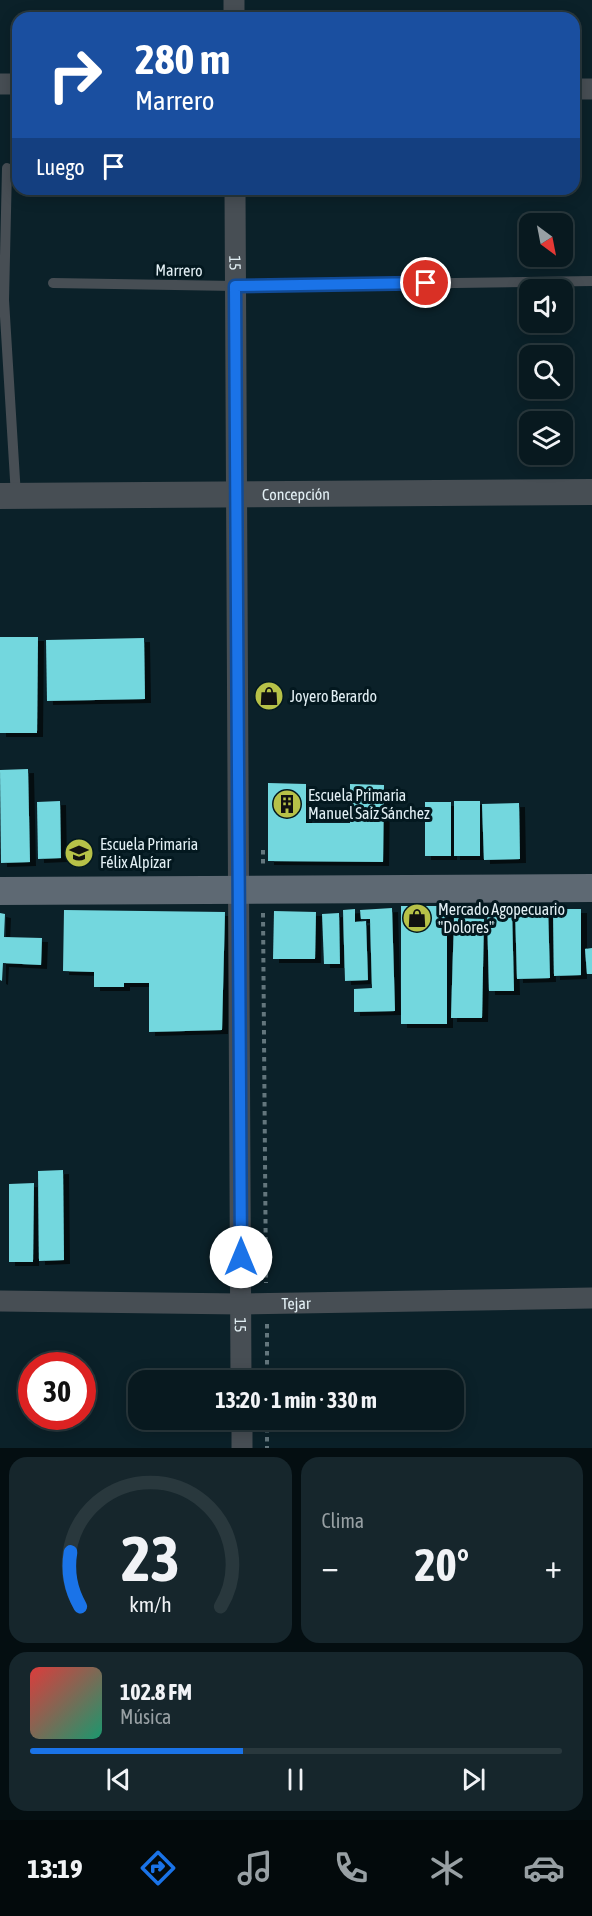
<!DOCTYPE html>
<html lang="es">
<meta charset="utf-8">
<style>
:root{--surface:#08191f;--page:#16262c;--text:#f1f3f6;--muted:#98a0a4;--line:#29383d;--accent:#1a73e8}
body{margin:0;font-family:"Asap Condensed",sans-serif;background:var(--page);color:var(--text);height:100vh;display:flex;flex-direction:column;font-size:22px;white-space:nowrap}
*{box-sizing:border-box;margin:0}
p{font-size:20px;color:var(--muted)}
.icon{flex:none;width:33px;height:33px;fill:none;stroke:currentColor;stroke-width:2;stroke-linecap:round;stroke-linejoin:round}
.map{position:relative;height:1448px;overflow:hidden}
.side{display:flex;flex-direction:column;gap:9px;padding:9px;background:#040e11;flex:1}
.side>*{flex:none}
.hud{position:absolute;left:12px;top:12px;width:568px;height:183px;border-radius:18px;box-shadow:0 3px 15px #0003,0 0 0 2px var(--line);background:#1a4fa0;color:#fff;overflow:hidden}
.needle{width:39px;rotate:148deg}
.fabs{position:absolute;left:519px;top:213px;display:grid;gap:12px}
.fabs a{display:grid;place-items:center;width:54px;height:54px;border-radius:12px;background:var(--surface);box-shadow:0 3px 15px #0003,0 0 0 2px var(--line);font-size:30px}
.speed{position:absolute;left:18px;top:1352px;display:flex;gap:12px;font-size:30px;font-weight:700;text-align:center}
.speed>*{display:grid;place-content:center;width:78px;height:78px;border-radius:50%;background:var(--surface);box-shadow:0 3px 15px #0003,0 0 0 2px var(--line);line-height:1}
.speed .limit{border:9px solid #d22;background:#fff;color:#111}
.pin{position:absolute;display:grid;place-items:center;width:51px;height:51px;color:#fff;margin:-26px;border:3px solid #fff;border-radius:50%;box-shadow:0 2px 6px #0007}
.me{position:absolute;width:66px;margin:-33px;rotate:0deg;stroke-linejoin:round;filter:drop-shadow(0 0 4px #0008)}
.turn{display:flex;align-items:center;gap:21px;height:126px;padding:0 24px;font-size:27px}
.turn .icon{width:78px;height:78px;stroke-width:2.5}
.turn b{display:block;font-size:42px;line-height:51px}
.then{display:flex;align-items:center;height:57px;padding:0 24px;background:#0003;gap:12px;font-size:22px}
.big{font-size:45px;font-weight:700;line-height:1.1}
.side .card{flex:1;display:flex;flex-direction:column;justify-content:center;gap:9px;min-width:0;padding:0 21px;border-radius:18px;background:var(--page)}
.side .dial{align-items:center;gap:0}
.dial svg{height:156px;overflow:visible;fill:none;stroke:var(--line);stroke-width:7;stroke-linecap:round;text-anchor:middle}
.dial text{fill:var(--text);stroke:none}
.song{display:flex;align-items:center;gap:18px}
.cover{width:72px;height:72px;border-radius:9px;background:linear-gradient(135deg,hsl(0 70% 55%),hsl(160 70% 35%))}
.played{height:6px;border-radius:3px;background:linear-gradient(90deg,var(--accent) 40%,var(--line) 40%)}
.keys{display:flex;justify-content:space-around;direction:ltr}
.heat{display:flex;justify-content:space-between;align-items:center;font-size:33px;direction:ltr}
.side .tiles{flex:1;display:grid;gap:9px;grid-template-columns:1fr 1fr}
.card:last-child{grid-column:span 2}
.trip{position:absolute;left:128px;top:1370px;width:336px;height:60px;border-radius:18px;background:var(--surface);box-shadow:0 3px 15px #0003,0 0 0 2px var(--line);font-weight:700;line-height:60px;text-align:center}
.tab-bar{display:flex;height:96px;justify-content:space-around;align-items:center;background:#030a0c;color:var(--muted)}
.tab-bar .icon{width:42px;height:42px}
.tab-bar .on{color:var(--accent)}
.tab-bar b{font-size:27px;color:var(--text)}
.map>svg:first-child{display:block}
.building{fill:#73d7de;filter:url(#shadow)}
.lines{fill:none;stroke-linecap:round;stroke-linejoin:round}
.path{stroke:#63767d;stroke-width:4;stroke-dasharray:4.5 4.5;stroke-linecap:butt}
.service{stroke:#474e54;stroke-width:10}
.minor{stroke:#474e54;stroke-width:21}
.tertiary{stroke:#474e54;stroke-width:26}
.secondary{stroke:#5e6973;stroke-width:28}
.route-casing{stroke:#114b97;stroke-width:15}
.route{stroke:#1a73e8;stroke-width:10}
.labels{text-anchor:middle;stroke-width:6;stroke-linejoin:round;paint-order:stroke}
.street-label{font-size:16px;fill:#e2eff4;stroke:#03181f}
.poi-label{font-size:16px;fill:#e2eff4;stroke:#03181f;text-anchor:start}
</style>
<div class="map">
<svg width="592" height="1448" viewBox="0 0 592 1448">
<defs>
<filter id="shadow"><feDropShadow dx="6" dy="4" stdDeviation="0" flood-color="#0009"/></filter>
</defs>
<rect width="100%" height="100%" fill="#0b2129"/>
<g class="building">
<path d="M0,637H38L37,733H0Z"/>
<path d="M144,638L145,699L47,701L46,640Z"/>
<path d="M28,769L30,862L1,863L0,770Z"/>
<path d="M268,783L306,784V823H350V784L384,785L383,862L268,861Z"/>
<path d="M60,801L61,858L38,859L37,802Z"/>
<rect x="454" y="801" width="26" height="55"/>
<rect x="425" y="802" width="26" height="54"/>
<path d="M519,803L520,859L484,860L482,804Z"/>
<rect x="401" y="906" width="46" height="118"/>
<path d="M548,907L550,978L517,979L515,908Z"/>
<path d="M392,908L395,1011L354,1012V989L372,988L370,919H361L360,910Z"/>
<path d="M355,909V922L366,921L368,980L345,981L343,910Z"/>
<path d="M553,909H581V975L554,976Z"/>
<path d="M64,910L225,912L222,1030L149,1032V983H124V987H94V972L63,971Z"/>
<path d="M487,910H512L514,991H489Z"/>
<path d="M274,911L316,912L315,959H273Z"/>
<path d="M0,913L5,914L4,937L42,938L41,965L3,963L2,981L0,980Z"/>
<path d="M339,913L340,964H324L322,914Z"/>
<path d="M454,918L484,919L482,1018H451Z"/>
<path d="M592,948V974H587L585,949Z"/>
<path d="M63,1170L64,1260L39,1261L38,1171Z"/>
<path d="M34,1183L33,1262H9V1184Z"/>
</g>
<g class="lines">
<g class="path">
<path d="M263,850V866"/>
<path d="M263,913L266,1283"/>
<path d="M267,1324V1380"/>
<path d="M267,1419V1448"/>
</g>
<g class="service">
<path d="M7,168L4,300L16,496"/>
<path d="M53,283L235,286L592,281"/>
</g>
<g class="minor">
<path d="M234,0V18"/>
<path d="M0,84H18"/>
<path d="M574,89H592"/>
<path id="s1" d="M235,189L241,1380"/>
<path id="s2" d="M0,1301L241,1304L592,1298"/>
<path d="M242,1419V1448"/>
</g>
<path class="tertiary" id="s3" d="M0,496L592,492"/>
<path class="secondary" d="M0,891L592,888"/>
</g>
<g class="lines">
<g class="route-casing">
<path id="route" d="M241,1257L235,286L426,283"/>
</g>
<use href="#route" class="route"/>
</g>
<defs>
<g id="shop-disc" transform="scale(1.5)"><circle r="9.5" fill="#b7c148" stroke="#03181f"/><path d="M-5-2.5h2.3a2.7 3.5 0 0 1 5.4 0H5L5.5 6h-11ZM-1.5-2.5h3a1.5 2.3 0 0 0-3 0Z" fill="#111"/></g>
<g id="building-disc" transform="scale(1.5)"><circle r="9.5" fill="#b7c148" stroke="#03181f"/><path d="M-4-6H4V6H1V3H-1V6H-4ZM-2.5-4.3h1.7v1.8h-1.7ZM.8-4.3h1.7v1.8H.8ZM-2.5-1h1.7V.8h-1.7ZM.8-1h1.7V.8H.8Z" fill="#111"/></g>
<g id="school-disc" transform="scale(1.5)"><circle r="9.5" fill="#b7c148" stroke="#03181f"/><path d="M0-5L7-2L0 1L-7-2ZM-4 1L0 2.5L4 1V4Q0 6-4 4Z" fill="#111"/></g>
</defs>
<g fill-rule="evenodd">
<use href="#shop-disc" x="269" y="696"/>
<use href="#building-disc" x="287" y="804"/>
<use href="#school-disc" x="79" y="853"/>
<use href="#shop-disc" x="417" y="918"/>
</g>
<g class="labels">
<g class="street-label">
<text dy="6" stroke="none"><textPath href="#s1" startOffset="74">15</textPath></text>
<text transform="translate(179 270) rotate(1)" y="6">Marrero</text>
<text dy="6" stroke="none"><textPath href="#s3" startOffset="296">Concepción</textPath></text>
<text dy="6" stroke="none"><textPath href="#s2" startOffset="296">Tejar</textPath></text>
<text dy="6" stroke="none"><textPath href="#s1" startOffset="1136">15</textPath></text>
</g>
<g class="poi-label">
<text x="290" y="702">Joyero Berardo</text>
<text x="308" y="801">Escuela Primaria<tspan x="308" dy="18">Manuel Saíz Sánchez</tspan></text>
<text x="100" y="850">Escuela Primaria<tspan x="100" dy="18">Félix Alpízar</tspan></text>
<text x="438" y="915">Mercado Agopecuario<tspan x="438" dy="18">"Dolores"</tspan></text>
</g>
</g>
</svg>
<div class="fabs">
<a><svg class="needle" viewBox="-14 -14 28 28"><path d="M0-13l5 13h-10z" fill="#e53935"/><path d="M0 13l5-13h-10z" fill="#98a0a4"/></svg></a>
<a><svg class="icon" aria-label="sound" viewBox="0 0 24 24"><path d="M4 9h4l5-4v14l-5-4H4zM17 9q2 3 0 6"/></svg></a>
<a><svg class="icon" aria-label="search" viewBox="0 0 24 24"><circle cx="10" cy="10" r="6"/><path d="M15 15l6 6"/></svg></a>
<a><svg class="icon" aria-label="layers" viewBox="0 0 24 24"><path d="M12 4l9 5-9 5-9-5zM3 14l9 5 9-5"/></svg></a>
</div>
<div class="speed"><div class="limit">30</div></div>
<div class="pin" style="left:426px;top:283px;background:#d93025"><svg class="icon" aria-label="arrive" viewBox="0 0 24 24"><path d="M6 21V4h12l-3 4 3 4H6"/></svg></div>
<svg class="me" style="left:241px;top:1257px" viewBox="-20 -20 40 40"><circle r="19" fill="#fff"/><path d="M0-13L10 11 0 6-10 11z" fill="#1a73e8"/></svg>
<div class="trip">13:20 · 1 min · 330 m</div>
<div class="hud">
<div class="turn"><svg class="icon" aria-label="right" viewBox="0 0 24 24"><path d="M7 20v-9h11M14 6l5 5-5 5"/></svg><div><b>280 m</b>Marrero</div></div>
<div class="then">Luego<svg class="icon" aria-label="arrive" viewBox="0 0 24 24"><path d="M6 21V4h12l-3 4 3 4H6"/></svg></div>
</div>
</div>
<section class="side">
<div class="tiles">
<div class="card dial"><svg viewBox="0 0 100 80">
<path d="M14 69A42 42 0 1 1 86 69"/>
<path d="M14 69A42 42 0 0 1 9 41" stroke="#1a73e8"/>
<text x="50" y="56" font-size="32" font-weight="700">23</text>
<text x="50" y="72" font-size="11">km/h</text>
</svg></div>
<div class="card"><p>Clima</p>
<div class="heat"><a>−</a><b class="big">20°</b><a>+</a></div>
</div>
<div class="card">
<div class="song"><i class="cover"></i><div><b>102.8 FM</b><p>Música</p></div></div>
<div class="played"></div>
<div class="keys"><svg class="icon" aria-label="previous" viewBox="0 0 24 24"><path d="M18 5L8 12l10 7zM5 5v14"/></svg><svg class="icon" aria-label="pause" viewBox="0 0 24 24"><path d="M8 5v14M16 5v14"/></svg><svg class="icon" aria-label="next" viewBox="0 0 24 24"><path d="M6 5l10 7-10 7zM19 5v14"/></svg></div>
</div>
</div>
</section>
<nav class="tab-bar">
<b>13:19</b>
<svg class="icon on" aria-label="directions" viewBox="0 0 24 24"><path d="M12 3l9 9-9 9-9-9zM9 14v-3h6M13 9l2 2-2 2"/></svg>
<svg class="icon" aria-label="music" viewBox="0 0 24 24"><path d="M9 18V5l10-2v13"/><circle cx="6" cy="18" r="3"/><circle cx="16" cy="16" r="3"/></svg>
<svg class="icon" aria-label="phone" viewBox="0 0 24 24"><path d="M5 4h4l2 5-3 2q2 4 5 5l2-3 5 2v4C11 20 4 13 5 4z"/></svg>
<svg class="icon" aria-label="climate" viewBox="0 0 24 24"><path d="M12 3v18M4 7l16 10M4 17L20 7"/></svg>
<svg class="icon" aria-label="car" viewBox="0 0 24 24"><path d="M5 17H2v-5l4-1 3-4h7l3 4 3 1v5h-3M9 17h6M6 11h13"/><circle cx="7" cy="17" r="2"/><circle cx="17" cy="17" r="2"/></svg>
</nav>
